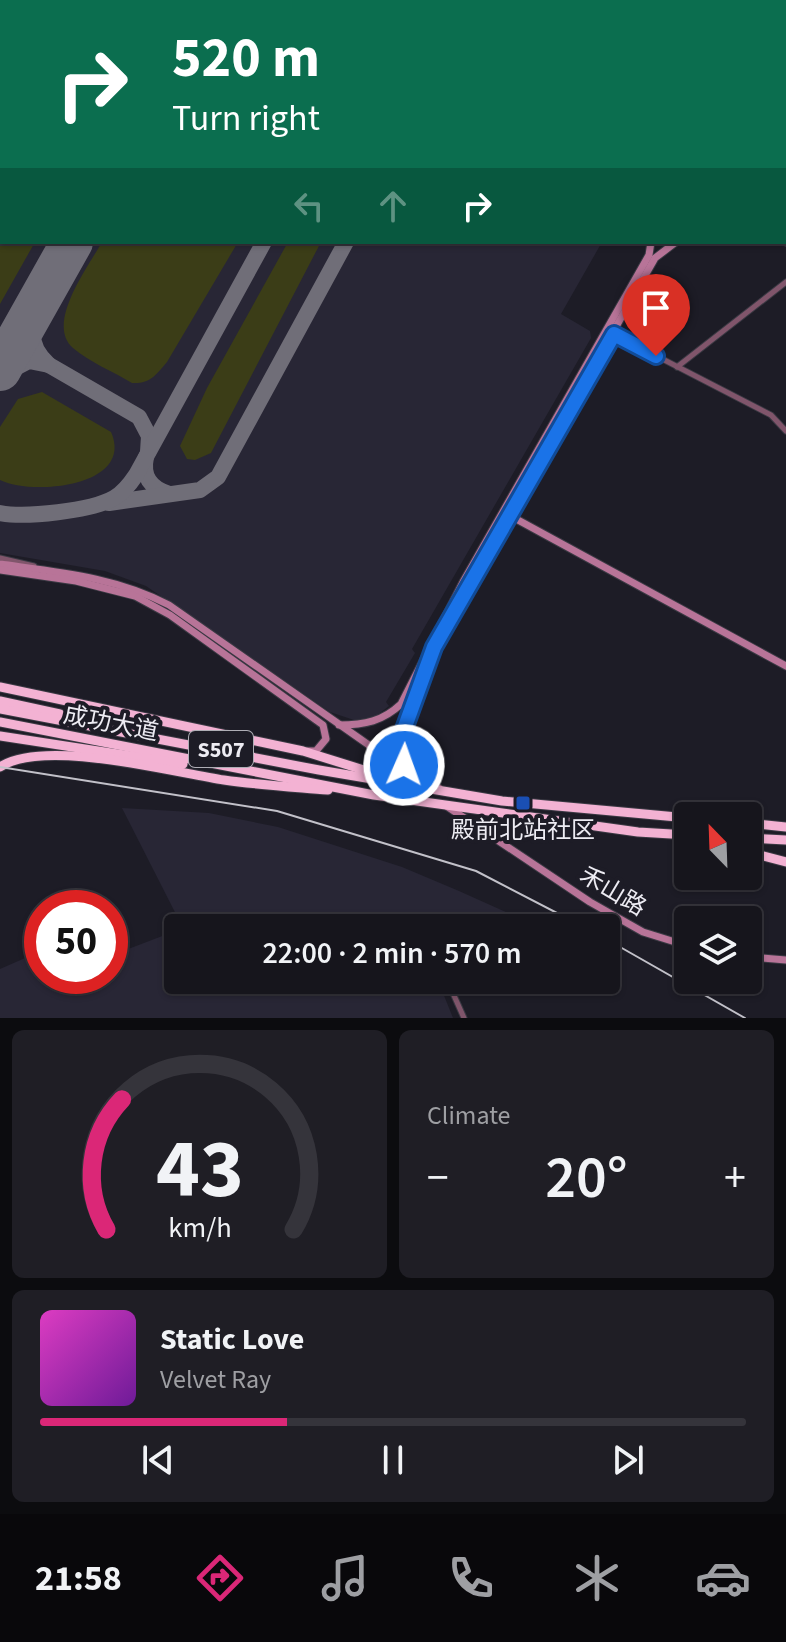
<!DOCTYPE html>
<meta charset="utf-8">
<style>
:root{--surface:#16151c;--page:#1f1e25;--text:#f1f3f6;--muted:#9e9fa3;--line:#35343b;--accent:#db2777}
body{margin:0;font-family:"Source Sans 3","Noto Sans SC",sans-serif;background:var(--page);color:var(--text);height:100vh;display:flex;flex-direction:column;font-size:30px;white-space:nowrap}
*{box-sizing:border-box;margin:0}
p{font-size:26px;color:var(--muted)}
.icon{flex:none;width:44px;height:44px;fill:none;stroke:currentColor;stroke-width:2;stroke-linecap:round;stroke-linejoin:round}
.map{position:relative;height:1018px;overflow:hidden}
.details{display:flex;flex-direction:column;gap:12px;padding:12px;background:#0c0c0f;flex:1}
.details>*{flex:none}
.top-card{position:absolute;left:0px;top:0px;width:786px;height:244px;box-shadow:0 2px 6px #0004,0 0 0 2px var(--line);background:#0b6e4f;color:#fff;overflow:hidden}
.needle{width:52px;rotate:337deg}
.tools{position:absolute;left:674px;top:802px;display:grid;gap:16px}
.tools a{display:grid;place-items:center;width:88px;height:88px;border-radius:8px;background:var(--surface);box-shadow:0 2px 6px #0004,0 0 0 2px var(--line);font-size:40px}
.speed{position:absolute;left:24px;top:890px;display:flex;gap:16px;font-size:40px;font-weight:700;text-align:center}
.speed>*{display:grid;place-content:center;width:104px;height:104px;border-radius:50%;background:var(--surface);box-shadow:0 2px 6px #0004,0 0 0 2px var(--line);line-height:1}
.speed .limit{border:12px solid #d22;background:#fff;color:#111}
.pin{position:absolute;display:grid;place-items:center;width:68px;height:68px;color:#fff;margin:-82px -34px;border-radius:50% 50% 50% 0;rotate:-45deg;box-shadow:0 0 8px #0007}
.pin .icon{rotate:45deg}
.me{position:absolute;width:88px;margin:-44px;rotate:2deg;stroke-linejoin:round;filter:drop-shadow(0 0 6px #0008)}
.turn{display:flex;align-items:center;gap:28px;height:168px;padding:0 40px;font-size:36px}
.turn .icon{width:104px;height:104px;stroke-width:2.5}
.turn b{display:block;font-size:56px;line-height:68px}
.lanes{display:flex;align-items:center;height:76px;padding:0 40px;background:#0003;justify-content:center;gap:40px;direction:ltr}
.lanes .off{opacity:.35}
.big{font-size:60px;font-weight:600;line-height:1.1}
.details .card{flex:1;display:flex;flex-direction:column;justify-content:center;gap:12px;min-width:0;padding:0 28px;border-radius:12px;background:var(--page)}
.details .dial{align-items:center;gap:0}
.dial svg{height:208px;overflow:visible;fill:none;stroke:var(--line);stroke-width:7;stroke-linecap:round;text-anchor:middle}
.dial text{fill:var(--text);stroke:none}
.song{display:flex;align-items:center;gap:24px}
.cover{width:96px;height:96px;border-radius:12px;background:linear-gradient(135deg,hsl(310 70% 55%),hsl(280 70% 35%))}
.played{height:8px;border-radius:4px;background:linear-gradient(90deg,var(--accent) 35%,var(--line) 35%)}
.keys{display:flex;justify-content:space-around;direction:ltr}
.heat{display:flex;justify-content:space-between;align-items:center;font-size:44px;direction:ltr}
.details .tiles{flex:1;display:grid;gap:12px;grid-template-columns:1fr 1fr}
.card:last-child{grid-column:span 2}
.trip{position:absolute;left:164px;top:914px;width:456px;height:80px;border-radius:8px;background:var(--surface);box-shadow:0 2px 6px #0004,0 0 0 2px var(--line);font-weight:600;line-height:80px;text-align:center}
.menu{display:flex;height:128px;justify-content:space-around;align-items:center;background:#09080b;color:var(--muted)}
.menu .icon{width:56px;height:56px}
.menu .selected{color:var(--accent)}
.menu b{font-size:36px;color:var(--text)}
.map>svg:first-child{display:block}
.built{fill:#282635}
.green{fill:#3b3d17}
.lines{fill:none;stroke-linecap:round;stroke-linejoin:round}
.taxiway{stroke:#706e78;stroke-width:16}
.runway{stroke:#706e78;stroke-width:42}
.street-casing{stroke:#3a3943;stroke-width:7}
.secondary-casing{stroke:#3a3943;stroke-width:9}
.highway-casing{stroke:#3a3943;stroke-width:11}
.street{stroke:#80556b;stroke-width:5}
.secondary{stroke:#b87498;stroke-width:7}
.highway{stroke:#f3b2d3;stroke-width:9}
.rail{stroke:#c2c1c9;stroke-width:2}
.route-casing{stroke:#114b97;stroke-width:20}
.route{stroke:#1a73e8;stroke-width:14}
.transit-dot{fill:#1a4fb4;stroke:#1d1c26;stroke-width:3}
.labels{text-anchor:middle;stroke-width:8;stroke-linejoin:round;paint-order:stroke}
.shield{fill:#1d1c26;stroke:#afaeb6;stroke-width:2}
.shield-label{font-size:22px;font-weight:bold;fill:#edecf3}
.street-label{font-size:24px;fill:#edecf3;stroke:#1d1c26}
.poi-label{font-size:24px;fill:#edecf3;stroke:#1d1c26}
</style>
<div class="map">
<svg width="786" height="1018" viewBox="0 0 786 1018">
<rect width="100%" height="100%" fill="#1d1c26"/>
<g class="built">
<path d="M0,0H744L2,2V242H602L561,314L590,331L591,338L412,649L415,653L386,702L389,706L376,716L357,721L330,712L146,586L105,571L0,553Z"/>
<path d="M122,808L209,813L278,827L402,867L459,891L508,913L504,928H183Z"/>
<path d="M178,930V980H454L446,984L443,993L453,1018H0V969L41,951L42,976H110V956Z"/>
</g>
<g class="green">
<path d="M0,0H169L2,2V242H35L0,304Z"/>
<path d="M102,242H238L167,362C156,375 150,384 132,383C114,372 89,362 73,348C45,324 88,267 102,242Z"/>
<path d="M288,242H321L211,453L195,460L187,459L180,446L207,388Z"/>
<path d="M42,392L111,432C135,487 31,496 0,480V427L18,399Z"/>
</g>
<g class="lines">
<g class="taxiway">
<path d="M384,2V0"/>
<path d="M397,2L399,0"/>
<path d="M472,2L473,0"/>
<path d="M565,2L566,0"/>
<path d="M49,365L139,417L149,436L148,452"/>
<path d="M0,376L29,361L49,365C17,336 37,307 54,276"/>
<path d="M146,457C142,476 150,488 169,494"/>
<path d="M109,503L200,490L218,477L346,242"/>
<path d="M0,513C25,518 91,511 114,498C123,493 130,484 136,475L264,242"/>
</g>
<g class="runway">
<path d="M201,2L202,0"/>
<path d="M0,370L72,242"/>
</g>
<g class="street-casing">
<g id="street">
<path d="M784,240L786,243"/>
<path d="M614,334L771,415L786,431"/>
<path d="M677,367L786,282"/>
<path d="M0,558L34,566"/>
<path d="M459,980L452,991L464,1018"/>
</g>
</g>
<g class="secondary-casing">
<g id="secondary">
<path d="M784,228L786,227"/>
<path d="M507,514L786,666"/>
<path d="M0,564C58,572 116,577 169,605L413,776L439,788"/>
<path d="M0,570L76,581L135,596L170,615L323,725L326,739L316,751H308"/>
<path d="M339,725C365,725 383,721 401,704L463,582L649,255L651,242"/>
<path d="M413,776L404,765L403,732L434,647L655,258L676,242"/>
<path d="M445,805L590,902L643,932L688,946"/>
<path d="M748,957L786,960"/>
</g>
</g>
<g class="highway-casing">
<g id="highway">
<path d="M0,687L303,751L383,776"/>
<path d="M0,701L60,714"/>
<path d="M0,709L319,770L502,801L688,818"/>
<path d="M0,722L374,795L638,832L688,835"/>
<path d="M0,736L183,764"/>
<path d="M0,767C44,738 171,772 224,780C258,785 293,787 328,790"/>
<path d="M748,823L786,827"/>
<path d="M748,838L786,840"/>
<path d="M748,852L786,862"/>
</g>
</g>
<use href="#street" class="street"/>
<use href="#secondary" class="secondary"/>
<use href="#highway" class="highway"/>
<g class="rail">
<path d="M0,767L277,811L476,871L586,928"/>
<path d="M606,939L745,1018"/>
</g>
</g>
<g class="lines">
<g class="route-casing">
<path id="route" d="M404,765L403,732L434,647L614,334L656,356"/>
</g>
<use href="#route" class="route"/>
</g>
<rect class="transit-dot" x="515" y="795" width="16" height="16" rx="4"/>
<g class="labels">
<rect class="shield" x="189" y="731" width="64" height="36" rx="6"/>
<g class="shield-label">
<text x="221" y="757">S507</text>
</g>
<g class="street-label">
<text transform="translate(111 723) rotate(11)" y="8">成功大道</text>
<text transform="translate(613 891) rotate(31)" y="8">禾山路</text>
</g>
<g class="poi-label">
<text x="523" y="838">殿前北站社区</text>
</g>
</g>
</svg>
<div class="tools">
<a><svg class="needle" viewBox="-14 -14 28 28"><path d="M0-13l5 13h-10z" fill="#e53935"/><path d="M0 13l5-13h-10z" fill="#9e9fa3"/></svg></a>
<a><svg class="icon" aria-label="layers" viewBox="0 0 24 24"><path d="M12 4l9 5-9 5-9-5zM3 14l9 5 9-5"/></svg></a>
</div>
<div class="speed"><div class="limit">50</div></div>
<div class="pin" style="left:656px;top:356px;background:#d93025"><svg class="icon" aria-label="arrive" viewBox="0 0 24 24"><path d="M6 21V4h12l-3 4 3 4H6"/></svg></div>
<svg class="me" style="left:404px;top:765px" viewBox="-20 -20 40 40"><circle r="17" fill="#1a73e8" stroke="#fff" stroke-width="3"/><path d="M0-11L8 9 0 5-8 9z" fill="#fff"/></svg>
<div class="trip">22:00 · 2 min · 570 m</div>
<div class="top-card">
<div class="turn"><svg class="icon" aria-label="right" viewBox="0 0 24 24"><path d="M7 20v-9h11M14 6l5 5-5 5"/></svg><div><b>520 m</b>Turn right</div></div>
<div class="lanes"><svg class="icon off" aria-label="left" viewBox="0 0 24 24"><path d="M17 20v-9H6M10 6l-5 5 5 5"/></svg><svg class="icon off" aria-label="ahead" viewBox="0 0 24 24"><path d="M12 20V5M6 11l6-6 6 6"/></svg><svg class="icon" aria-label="right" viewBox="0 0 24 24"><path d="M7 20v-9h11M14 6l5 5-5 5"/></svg></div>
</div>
</div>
<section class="details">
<div class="tiles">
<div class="card dial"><svg viewBox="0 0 100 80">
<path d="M14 69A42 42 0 1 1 86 69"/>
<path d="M14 69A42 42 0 0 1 20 19" stroke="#db2777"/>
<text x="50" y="56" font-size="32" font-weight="700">43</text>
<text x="50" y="72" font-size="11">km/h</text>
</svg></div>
<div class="card"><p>Climate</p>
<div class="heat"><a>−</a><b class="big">20°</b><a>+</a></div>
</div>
<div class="card">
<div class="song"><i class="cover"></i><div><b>Static Love</b><p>Velvet Ray</p></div></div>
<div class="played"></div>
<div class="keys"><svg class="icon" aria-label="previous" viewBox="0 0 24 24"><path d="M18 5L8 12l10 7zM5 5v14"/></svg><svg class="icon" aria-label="pause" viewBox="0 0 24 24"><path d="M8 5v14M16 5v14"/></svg><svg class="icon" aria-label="next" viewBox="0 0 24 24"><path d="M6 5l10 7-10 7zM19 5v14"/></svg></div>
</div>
</div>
</section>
<nav class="menu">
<b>21:58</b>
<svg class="icon selected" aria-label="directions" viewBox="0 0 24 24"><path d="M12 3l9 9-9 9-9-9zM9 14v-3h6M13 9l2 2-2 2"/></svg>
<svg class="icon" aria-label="music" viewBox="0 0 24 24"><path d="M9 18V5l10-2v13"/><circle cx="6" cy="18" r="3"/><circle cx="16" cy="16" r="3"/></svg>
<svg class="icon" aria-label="phone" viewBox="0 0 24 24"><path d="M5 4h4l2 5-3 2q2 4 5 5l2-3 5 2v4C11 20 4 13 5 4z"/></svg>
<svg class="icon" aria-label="climate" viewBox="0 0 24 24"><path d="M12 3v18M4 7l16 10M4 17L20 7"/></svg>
<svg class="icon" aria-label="car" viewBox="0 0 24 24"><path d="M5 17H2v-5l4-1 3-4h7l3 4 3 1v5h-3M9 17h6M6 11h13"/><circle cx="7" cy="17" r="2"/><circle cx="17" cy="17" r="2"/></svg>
</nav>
